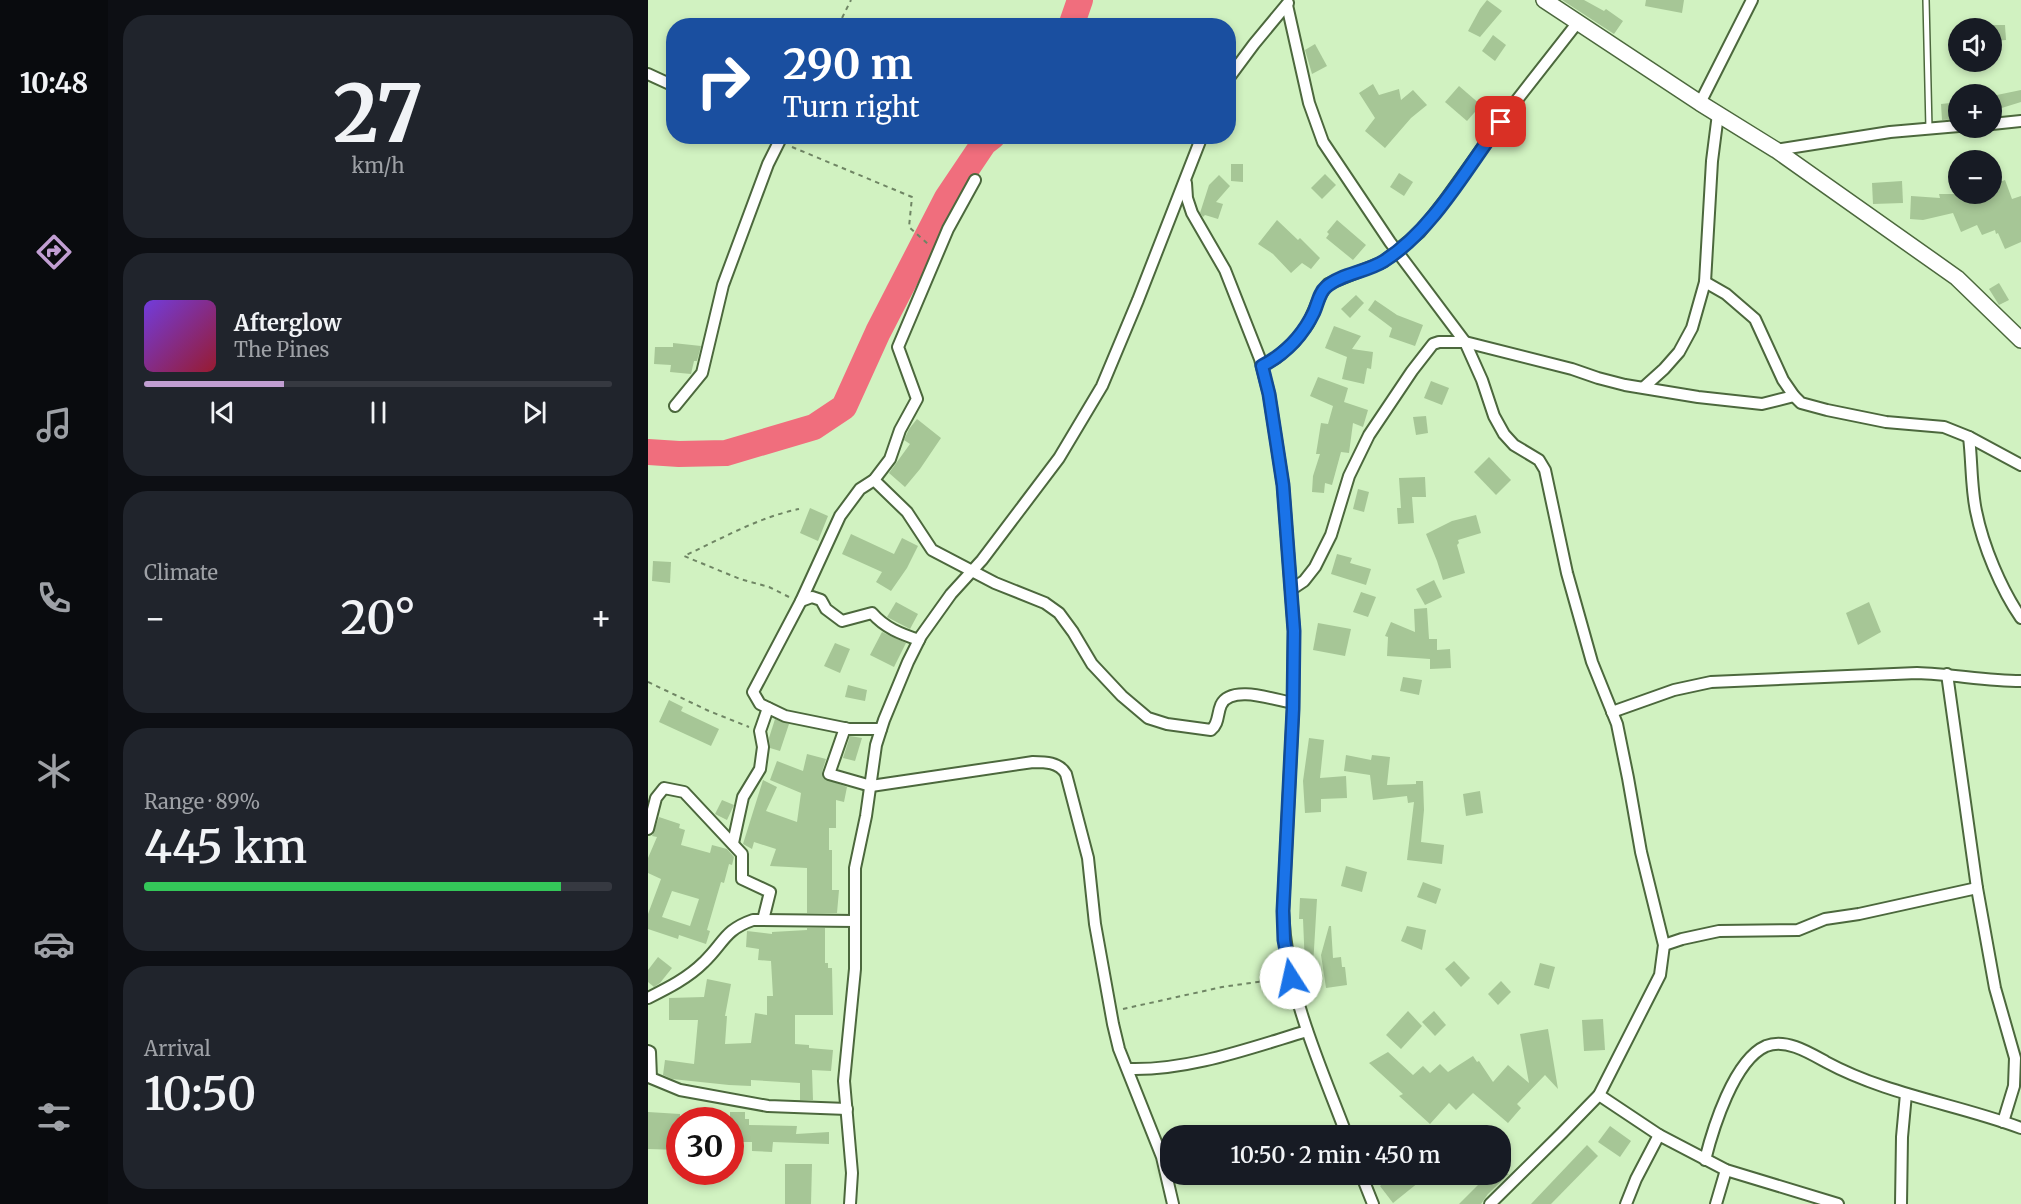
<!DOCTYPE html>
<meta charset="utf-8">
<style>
:root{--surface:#171b24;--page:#20242c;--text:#f1f3f6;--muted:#9ea1a6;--line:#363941;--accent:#c19ed2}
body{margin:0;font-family:Merriweather,serif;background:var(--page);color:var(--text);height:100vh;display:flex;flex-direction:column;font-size:22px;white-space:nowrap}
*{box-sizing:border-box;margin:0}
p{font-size:20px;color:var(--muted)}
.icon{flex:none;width:33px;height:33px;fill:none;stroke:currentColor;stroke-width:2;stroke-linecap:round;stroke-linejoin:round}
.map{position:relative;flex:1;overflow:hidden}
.sheet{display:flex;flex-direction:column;gap:15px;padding:15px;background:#0d0f14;width:540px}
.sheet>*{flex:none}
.guide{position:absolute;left:18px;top:18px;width:570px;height:126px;border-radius:24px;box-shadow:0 3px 9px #0003;background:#1a4fa0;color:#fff;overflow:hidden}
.controls{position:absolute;left:1300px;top:18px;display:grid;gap:12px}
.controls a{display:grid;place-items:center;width:54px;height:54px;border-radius:50%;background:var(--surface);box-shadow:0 3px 9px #0003;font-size:30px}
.speed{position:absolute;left:18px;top:1107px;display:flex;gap:12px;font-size:30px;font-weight:700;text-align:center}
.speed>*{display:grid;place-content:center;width:78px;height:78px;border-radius:50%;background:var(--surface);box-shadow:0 3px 9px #0003;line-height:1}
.speed .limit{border:9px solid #d22;background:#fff;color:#111}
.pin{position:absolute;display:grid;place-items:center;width:51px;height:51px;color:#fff;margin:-26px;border-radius:12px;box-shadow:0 3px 9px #0006}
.me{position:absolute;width:66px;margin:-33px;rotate:350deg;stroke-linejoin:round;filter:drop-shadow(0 0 4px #0008)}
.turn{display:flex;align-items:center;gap:21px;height:126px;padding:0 18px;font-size:27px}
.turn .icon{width:78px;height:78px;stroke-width:2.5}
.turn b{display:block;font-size:42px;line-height:51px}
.big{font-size:45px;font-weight:600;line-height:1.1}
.sheet .widget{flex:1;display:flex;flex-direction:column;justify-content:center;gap:9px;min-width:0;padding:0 21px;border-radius:24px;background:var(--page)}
.sheet .dial{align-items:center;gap:0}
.dial b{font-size:78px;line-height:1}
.song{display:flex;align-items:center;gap:18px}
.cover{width:72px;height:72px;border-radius:9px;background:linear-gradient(135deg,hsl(260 70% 55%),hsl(350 70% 35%))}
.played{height:6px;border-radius:3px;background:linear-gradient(90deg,var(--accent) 30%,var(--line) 30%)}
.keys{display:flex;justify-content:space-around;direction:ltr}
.heat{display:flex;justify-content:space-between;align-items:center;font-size:33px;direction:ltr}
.charge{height:9px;border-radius:4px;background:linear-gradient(90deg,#34c759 89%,var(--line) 0)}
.trip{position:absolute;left:512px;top:1125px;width:351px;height:60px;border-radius:24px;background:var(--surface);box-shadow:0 3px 9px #0003;font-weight:600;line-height:60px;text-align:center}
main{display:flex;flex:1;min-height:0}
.tabs{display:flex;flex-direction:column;width:108px;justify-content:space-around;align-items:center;background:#090b0e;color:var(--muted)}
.tabs .icon{width:42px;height:42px}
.tabs .current{color:var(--accent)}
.tabs b{font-size:27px;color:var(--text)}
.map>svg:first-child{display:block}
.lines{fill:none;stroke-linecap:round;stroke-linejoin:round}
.river{stroke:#f06e7d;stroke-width:26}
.building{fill:#a6c696;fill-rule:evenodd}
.lane-casing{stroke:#4c683d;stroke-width:8}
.street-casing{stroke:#4c683d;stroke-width:14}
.secondary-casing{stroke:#4c683d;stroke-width:18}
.path{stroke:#6f8564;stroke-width:2;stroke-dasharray:4.5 4.5;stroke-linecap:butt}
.lane{stroke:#fff;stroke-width:5}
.street{stroke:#fff;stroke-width:10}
.secondary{stroke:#fff;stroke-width:15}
.route-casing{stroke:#114b97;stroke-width:15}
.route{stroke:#1a73e8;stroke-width:10}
</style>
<main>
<nav class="tabs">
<b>10:48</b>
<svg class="icon current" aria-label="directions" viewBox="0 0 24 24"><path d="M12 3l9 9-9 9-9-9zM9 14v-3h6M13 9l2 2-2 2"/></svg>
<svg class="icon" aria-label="music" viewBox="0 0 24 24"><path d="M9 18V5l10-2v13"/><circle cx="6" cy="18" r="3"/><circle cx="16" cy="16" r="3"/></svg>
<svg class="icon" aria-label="phone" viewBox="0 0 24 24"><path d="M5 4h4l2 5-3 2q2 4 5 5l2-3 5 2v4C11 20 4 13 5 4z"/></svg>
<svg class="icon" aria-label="climate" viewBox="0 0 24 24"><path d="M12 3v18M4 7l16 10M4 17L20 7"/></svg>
<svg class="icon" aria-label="car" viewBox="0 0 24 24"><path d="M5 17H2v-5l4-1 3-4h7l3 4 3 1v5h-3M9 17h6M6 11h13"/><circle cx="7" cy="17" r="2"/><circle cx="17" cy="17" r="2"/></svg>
<svg class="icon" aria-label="filters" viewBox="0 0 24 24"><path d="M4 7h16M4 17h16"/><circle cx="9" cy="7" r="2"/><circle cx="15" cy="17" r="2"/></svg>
</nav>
<section class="sheet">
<div class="widget dial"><b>27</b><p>km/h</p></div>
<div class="widget">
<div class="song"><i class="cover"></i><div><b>Afterglow</b><p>The Pines</p></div></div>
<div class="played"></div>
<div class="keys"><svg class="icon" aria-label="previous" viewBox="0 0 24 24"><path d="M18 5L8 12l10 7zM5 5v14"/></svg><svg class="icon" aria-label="pause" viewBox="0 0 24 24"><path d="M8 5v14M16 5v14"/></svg><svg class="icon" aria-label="next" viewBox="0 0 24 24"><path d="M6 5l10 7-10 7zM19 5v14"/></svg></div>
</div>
<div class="widget"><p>Climate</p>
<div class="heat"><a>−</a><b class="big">20°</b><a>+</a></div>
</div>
<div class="widget"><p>Range · 89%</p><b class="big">445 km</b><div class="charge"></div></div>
<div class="widget"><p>Arrival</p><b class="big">10:50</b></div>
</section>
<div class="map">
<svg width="1373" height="1204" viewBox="0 0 1373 1204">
<rect width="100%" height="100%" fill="#d1f2c1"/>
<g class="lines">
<g class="river">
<path d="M423,26L432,0"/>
<path d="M0,452L31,454L78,453L166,427L196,407L230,332L299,198L336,143L345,136"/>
</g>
</g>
<g class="building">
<path d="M839,0L854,11L832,37L820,31L832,9Z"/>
<path d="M914,0H936L956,11L958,9L975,21L966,34Z"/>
<path d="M998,0H1036L1034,13L997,6Z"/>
<path d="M1344,25H1357L1358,40L1344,41Z"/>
<path d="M845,35L858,45L847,61L834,51Z"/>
<path d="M667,44L679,66L664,74L657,50Z"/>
<path d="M725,84L731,95L751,89L753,100L765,90L779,105L763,118L737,148L717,131L727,118L711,93Z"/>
<path d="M811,86L833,105L819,121L797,102Z"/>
<path d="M1373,90V102L1344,111V96Z"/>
<path d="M1311,102V119L1294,120L1293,104Z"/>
<path d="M583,164H595V182L583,181Z"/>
<path d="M751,173L765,182L756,196L742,187Z"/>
<path d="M677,174L688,185L674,199L663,188Z"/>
<path d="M571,175L582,186L568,202L575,204L570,219L557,215L555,217L552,213L561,185Z"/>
<path d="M1357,180L1364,199L1373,196V242L1357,249L1350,233L1348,234L1347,230L1334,235L1329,225L1313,232L1305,213L1275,220L1262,219L1263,196L1292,198L1291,194H1344V185Z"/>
<path d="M1254,181L1255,203L1225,204L1224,183Z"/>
<path d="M629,220L650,240L652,238L672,258L663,269L654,263L643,273L625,254L610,244Z"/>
<path d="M689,220L718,245L705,260L678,238L681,234L679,232Z"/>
<path d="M1351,283L1361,300L1351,305L1341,289Z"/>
<path d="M708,295L716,303L702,318L693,309Z"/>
<path d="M727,300L749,315L775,325L767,346L741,337L744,328L720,310Z"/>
<path d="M686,326L713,336L704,349L725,352L723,369L719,368L716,384L694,379L699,357L677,348Z"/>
<path d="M25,343L53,346L49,361H46L43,374L22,372L23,365L6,364L7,347H25Z"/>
<path d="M670,377L700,388L696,402L720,410L715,427L705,423L701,453L693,452L684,485L677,483L676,493L664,492L665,476L672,454H668L673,423L680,424L685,406L662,396Z"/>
<path d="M783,381L801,388L794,405L776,398Z"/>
<path d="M778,416L780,433L768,435L765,417Z"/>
<path d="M269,419L293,438L272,469L257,487L241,473L262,444L256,440L261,429Z"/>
<path d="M841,457L863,480L848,495L826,472Z"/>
<path d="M777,477L778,497H764L766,523L750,524L749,508H753L751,478Z"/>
<path d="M710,489L721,492L716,512L705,509Z"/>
<path d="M162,508L180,516L170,541L152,533Z"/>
<path d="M828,515L833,533L810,540L811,543L809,545L817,573L795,580L789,561L778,534L804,521Z"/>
<path d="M203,534L246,554L254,538L270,546L259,568L243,591L228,582L234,572L194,554Z"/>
<path d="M689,554L704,558L702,563L723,569L718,585L683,574Z"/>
<path d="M5,561L23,562L22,583L4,581Z"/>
<path d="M786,580L794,597L777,605L768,589Z"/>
<path d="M713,592L728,597L720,617L705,612Z"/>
<path d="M248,602L270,614L262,629L239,617Z"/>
<path d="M1221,602L1233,632L1210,645L1198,613Z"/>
<path d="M779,608L781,639H789V650L802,649L803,668L782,669V659L739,656L740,637L737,636L743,622L767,632L766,609Z"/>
<path d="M670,623L703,629L697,656L665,650Z"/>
<path d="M234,632L258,643L246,667L222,655Z"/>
<path d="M187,643L202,649L192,673L176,666Z"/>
<path d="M755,677L774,680L771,695L752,691Z"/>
<path d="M200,685L219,690L217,701L197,697Z"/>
<path d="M21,700L35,707L33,711L71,729L63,746L11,722Z"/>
<path d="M127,719L141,724L132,751L122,748L121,738Z"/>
<path d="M202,736L214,738L207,761L195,758Z"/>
<path d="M661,738L676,740L672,778L698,776L699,798L673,799V812L657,813L655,781Z"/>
<path d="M159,754L178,759L174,772L175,778L199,787L196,802L188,800V828H181V850H184V890H191L189,913H159V868L122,866L128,849L106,842L104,849L95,844L115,780L129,787L118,811L149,822L153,793L122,780L129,761L155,771Z"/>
<path d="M698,755L723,760L724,755L742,757L739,785L768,784V781H775L776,810L773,842L796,845L794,864L759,860L766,802L760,803L759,796L725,800L722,775L696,771Z"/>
<path d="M832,791L835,813L818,816L815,794Z"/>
<path d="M74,800L86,805L79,820L67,814Z"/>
<path d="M11,817L32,824L31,828L37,830L33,845L62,853L64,845L79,849L86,857L84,865L81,864L76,883L73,882L59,930L62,931L58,944L31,935L30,939L0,929V914L13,879L0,873V858L9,837L4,836ZM24,891L51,899L42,926L14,917Z"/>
<path d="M698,866L719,872L714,892L693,886Z"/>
<path d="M775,882L793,889L788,904L769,897Z"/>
<path d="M652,898L669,899L665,966H657L655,919H651Z"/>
<path d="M681,926H683L685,958L693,957L694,967H697L699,985L678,988L673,955Z"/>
<path d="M759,926L778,930L774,950L753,941Z"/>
<path d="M159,928H177V963H180V968H184L185,1015H147V1044L161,1045V1048L185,1050L183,1071L164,1070L165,1100H152V1083L103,1080V1086L81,1085L24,1079L15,1075L17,1060L46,1064L50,1020H21V998L56,997L59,979L83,984L77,1016H79L77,1044L103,1043L107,1013L119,1015V996H125L123,961L110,960L111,949L98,947L99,931L124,934V932L159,930Z"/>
<path d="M10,957L24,968L12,983L6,987L0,982V970Z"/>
<path d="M806,961L822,978L813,987L797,969Z"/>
<path d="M892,963L907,967L901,989L886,985Z"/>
<path d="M853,981L863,992L850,1005L840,994Z"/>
<path d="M760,1011L774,1026L753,1049L738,1035Z"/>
<path d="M786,1011L798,1025L787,1036L774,1022Z"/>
<path d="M955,1019L957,1050L936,1051L934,1020Z"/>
<path d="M900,1029L910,1089L897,1075L869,1104L873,1108L860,1123L825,1093L808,1110L801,1103L782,1124L751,1096L755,1094L721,1063L740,1052L765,1075L775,1066L782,1073L792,1064L800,1072L825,1056L829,1062L831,1061L845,1082L860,1065L881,1083L872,1034Z"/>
<path d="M0,1112L32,1114V1150L0,1149Z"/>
<path d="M82,1112H97V1119H101V1125L149,1126L148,1134L181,1132V1144L125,1142L124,1152L104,1151V1142H82Z"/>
<path d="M962,1126L983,1141L972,1157L950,1142Z"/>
<path d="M939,1145L950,1156L903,1204H883Z"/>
<path d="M137,1164H164L163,1204H137Z"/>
<path d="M747,1174H781L745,1203L732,1186Z"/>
<path d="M841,1174H861L840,1194L833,1204H811Z"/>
</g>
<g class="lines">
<g class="lane-casing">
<path id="lane" d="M1278,0L1281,129"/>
</g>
<g class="street-casing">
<g id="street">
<path d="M639,5L661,103L675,142L742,242L817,342L834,380L846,416L856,434L866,445L891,460L897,470L919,573L944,662L969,724L980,778L993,852L1016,945L1012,975L951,1095L914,1133L842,1204"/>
<path d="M0,74L26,86"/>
<path d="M580,79L606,44L640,3"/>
<path d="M1052,103L1104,0"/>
<path d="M1344,124L1373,121"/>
<path d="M1128,150L1242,132L1311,126"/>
<path d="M538,183L539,198L544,213L577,270L612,359L621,394L635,485L646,631L645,709L635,911C639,995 670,1059 699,1136"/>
<path d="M1057,282L1078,294L1107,319L1135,380L1146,396L1153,403L1179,410L1238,422L1296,427L1321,437L1373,465"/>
<path d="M614,366L628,358L647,341L660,324L673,294L680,284L735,262L772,232L797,200L865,105L930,22"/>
<path d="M996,387L1016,369L1031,352L1044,328L1057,282L1064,161L1070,114"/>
<path d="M27,406L54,373L75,285L120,164L132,140L125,136"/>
<path d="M1321,437C1324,462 1323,487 1328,511C1335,546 1353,589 1373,618"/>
<path d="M226,480L259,512L284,550L347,583L397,603L411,613L425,632L444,664L474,696L500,718L519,724L563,730C571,724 569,714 573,705C583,684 627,700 645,703"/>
<path d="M644,589L656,581L667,567L683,535L701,476L721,435L764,371L785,344L791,342H817L924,369L950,378L977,385L1050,397L1114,404L1146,396"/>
<path d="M153,601L164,597L173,600L178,609L194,621L224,613C237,628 253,634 271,640"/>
<path d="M1299,674L1329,888L1347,988L1367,1058L1366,1086L1355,1122"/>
<path d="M964,712L1026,690L1063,682L1269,673C1304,674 1338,681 1373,681"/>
<path d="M197,728L181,774L223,786L385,762C397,762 411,762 418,774L440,858L447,924L465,1024L471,1049L514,1157L525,1204"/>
<path d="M233,729H201L137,716L112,704L105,692L153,601L192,516L212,489L226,480L242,459L252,430L269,399L250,347L300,229L327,180"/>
<path d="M0,829L8,798L16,788L36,792L94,854V879L122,892L115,920"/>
<path d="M85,843L95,797L112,769L115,747L112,731L120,708"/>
<path d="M1016,945L1034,939L1071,931L1150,930L1177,919L1211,914L1329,888"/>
<path d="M0,998C20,988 40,978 56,962C76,943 76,930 105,920L207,921"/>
<path d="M0,1051L2,1052L3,1078L32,1090L120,1106L199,1109"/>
<path d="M480,1069C540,1071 602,1048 659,1031"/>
<path d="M951,1095L1011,1135L1078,1170L1190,1204"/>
<path d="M1057,1160C1065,1128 1086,1060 1118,1046C1138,1038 1162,1053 1178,1062C1239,1095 1309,1104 1373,1128"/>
<path d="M713,1174L725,1204"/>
<path d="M202,1204L204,1173L196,1081L207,969V868L218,816L228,745L236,720L260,662L273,636L303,594L334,560L411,458L454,386L490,300L554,136"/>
<path d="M978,1204L988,1179L1011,1135"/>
<path d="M1068,1204L1078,1170"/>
<path d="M1253,1204L1254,1137L1258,1094"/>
</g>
</g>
<g class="secondary-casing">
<path id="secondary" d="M896,0L1052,103L1128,150L1309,278L1373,340"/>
</g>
<g class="path">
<path d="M190,26L203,0"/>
<path d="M144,147L264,197L261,227L280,244"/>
<path d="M141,597L121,587L92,579L36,556C73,539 111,517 151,509"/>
<path d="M0,682L61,711L101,727"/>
<path d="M475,1009L574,987L631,979"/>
</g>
<use href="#lane" class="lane"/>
<use href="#street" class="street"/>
<use href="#secondary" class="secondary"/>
</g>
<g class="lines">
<g class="route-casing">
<path id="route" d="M643,978L636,940L635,911L645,709L646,631L635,485L621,394L614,366C637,354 655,335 666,312C670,303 671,293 678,287C692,274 719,272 736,261C785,230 819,168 853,122"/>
</g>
<use href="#route" class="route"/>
</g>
</svg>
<div class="controls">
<a><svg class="icon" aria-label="sound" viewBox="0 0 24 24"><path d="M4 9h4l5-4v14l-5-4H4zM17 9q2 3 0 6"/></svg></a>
<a>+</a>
<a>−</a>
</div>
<div class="speed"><div class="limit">30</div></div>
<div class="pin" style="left:853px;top:122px;background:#d93025"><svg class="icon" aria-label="arrive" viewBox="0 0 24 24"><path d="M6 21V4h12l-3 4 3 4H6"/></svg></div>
<svg class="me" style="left:643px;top:978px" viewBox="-20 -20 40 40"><circle r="19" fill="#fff"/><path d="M0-13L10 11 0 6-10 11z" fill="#1a73e8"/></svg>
<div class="trip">10:50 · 2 min · 450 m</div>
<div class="guide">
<div class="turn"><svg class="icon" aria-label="right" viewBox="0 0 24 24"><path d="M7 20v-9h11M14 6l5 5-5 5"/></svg><div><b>290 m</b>Turn right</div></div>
</div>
</div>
</main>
